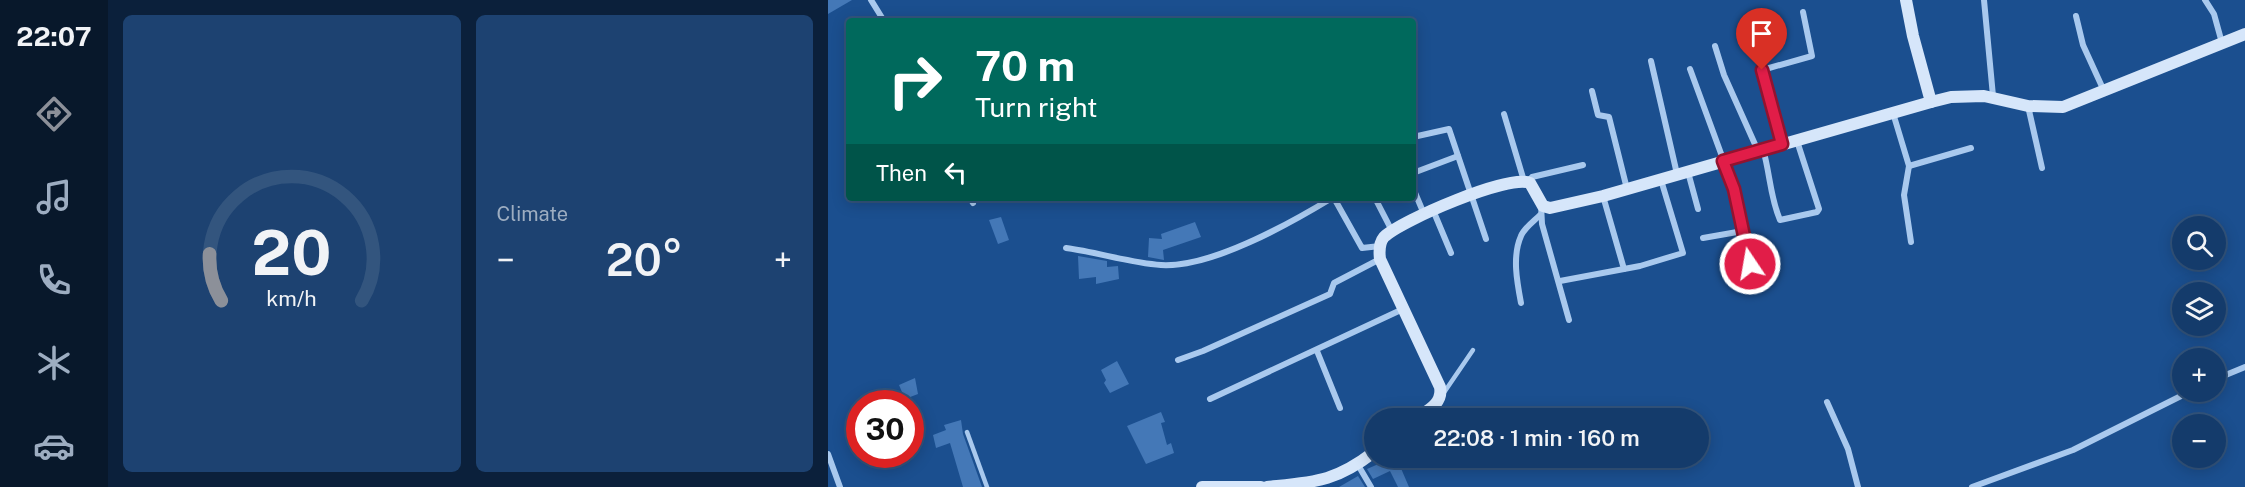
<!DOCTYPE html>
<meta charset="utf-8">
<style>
:root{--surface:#143b6b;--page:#1d4271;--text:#f1f3f6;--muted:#9dadc1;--line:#33557e;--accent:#8c9099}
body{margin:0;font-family:"Public Sans",sans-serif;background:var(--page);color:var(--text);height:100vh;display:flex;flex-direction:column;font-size:22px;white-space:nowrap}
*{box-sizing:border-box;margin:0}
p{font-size:20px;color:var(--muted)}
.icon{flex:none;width:33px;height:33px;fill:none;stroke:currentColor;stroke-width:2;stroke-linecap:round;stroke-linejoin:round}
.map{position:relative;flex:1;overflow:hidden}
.panel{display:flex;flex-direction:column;gap:15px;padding:15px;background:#0b203b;width:720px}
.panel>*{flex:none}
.top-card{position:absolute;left:18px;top:18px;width:570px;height:183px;border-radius:6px;box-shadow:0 3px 15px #0003,0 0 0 2px var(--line);background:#00695c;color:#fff;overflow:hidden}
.buttons{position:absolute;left:1344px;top:216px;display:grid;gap:12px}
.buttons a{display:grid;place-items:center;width:54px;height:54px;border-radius:50%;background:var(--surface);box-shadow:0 3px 15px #0003,0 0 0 2px var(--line);font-size:30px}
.speed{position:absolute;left:18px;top:390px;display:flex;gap:12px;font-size:30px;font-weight:700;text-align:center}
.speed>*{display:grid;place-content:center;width:78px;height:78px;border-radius:50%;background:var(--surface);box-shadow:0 3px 15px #0003,0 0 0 2px var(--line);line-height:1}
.speed .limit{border:9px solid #d22;background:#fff;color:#111}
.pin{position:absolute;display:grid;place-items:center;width:51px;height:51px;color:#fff;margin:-62px -26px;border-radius:50% 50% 50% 0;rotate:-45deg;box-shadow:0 0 6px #0007}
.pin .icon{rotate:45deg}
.me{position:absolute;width:66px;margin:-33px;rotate:348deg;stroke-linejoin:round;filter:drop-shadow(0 0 4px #0008)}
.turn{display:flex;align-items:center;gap:21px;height:126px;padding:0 30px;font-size:27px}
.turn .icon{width:78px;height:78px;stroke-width:2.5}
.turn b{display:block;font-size:42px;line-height:51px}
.then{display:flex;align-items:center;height:57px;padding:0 30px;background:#0003;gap:12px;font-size:22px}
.big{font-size:45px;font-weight:600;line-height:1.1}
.panel .widget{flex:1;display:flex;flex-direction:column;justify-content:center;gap:9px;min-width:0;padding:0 21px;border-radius:9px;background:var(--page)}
.panel .dial{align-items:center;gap:0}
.dial svg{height:156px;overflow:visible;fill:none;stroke:var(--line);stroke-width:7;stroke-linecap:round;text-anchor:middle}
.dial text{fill:var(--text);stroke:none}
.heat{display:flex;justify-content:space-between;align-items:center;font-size:33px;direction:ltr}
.panel .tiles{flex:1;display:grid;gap:15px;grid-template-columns:repeat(2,1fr)}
.trip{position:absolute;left:536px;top:408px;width:345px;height:60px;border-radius:30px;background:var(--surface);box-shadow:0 3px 15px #0003,0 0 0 2px var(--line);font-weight:600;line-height:60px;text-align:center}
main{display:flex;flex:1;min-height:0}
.menu{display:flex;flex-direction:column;width:108px;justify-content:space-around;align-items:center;background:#08182b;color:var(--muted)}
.menu .icon{width:42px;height:42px}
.menu .selected{color:var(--accent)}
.menu b{font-size:27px;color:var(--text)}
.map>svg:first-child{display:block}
.building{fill:#4478b7}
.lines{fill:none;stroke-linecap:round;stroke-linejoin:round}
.lane{stroke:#a9c9ee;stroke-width:4.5}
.street{stroke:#a9c9ee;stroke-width:6}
.secondary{stroke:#d6e6fa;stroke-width:12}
.route-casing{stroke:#92132f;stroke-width:15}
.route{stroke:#e11d48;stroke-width:10}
</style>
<main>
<nav class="menu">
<b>22:07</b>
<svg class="icon selected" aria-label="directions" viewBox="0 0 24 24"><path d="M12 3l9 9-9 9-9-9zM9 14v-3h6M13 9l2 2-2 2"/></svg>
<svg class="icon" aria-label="music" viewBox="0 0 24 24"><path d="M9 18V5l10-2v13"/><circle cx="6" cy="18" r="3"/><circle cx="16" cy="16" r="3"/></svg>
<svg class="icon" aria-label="phone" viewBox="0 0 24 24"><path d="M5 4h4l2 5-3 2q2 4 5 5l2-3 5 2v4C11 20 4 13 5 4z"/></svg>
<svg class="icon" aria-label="climate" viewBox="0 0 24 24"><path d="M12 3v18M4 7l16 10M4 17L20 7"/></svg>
<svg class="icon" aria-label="car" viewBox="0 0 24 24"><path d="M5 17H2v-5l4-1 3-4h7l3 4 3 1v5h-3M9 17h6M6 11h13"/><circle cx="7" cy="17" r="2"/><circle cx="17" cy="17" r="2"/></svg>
</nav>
<section class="panel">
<div class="tiles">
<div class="widget dial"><svg viewBox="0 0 100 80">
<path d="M14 69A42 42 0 1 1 86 69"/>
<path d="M14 69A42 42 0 0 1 8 45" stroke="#8c9099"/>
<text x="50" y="56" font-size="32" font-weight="700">20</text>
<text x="50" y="72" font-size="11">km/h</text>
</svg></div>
<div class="widget"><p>Climate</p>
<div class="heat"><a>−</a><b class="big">20°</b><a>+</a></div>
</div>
</div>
</section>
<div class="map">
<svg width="1417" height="487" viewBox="0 0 1417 487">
<rect width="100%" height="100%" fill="#1b4f8f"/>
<g class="building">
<path d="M0,0H24L0,14Z"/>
<path d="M173,217L181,240L170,244L161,220Z"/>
<path d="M367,222L373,237L335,250L336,260L320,257L321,238L334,239L333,234Z"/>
<path d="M250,256L279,261V267L290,266L291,279L268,284V277L251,279Z"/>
<path d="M289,361L301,384L282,393L276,383L278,380L273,370Z"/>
<path d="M87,378L90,394L77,399L71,385Z"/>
<path d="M333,412L337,422L333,423L339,445L343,443L346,453L318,464L299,426Z"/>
<path d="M133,420L135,434L154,487H135L122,443L108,448L105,435L118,430L116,425Z"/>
<path d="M553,458H590L572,466L581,487H570L562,471L545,479L539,469L555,462Z"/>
<path d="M530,476L537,487H511Z"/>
</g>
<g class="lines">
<g class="lane">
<path d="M615,394L645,350"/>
<path d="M139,432L159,487"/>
</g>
<g class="street">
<path d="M43,0L56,21"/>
<path d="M1156,0L1165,96"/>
<path d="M1377,0L1386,14L1394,43"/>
<path d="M1248,16L1255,45L1276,91"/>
<path d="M887,46L896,75L930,151"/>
<path d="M823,61L849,174"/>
<path d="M862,69L906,189L922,264"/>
<path d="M764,91L770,115L781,117L799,189"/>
<path d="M1200,106L1214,168"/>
<path d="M1065,113L1081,166L1076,195L1083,242"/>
<path d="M676,114L696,181"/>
<path d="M585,137L621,129L658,239"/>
<path d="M954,144L934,70L984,56L975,12"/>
<path d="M935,149C942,173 942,197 952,220L989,212L991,209L969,141"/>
<path d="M1081,166L1143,148"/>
<path d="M860,172L870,209"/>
<path d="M585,173L630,156"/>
<path d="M700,181L704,177L755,165"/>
<path d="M585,188L596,214"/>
<path d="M775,196L796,269"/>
<path d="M142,198L145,203"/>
<path d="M506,198L534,248L552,246"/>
<path d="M547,198L564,231"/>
<path d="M713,205L714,224L741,320"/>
<path d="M605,210L623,253"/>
<path d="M875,238L915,231"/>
<path d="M238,248C269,252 302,263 333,265C384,268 461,224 504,198"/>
<path d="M732,281L812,266L855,253L833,180"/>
<path d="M693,303C689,282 684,256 693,236C696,228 706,221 712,215"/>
<path d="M489,351L512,408"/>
<path d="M350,360L375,351L502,294L506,283L552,259"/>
<path d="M1388,379L1417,367"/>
<path d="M382,399L575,309"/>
<path d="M999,402L1020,449L1030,487"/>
<path d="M0,454L12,487"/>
<path d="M530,465L543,487"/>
<path d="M1144,487L1245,450L1361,392"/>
</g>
<g class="secondary">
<path d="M1103,102L1123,97L1156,96L1200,106L1235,107L1417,34"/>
<path d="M589,418C601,410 615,403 612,387L552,259C551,251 551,243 556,237C574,220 681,174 702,183L715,206L722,208L775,196L1103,102L1085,36L1078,0"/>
<path d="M374,487H433"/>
<path d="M439,487C487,482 507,482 546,452"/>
</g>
</g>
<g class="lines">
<g class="route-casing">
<path id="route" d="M922,264L906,189L895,161L954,144L934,70"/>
</g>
<use href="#route" class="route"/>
</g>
</svg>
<div class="buttons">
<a><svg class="icon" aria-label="search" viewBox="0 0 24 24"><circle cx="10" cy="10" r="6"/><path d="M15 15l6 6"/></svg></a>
<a><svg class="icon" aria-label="layers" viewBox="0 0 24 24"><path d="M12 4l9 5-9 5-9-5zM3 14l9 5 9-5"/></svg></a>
<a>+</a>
<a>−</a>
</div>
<div class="speed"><div class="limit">30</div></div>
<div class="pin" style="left:934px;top:70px;background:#d93025"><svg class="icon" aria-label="arrive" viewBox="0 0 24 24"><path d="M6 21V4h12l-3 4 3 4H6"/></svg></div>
<svg class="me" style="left:922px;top:264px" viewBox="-20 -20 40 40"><circle r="17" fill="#e11d48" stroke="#fff" stroke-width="3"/><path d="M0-11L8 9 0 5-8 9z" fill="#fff"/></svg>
<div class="trip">22:08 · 1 min · 160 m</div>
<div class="top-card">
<div class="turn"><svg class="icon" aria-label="right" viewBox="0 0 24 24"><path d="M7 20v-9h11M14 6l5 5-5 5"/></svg><div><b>70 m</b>Turn right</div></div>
<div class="then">Then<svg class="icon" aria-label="left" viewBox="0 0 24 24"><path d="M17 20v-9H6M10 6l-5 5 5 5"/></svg></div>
</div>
</div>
</main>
